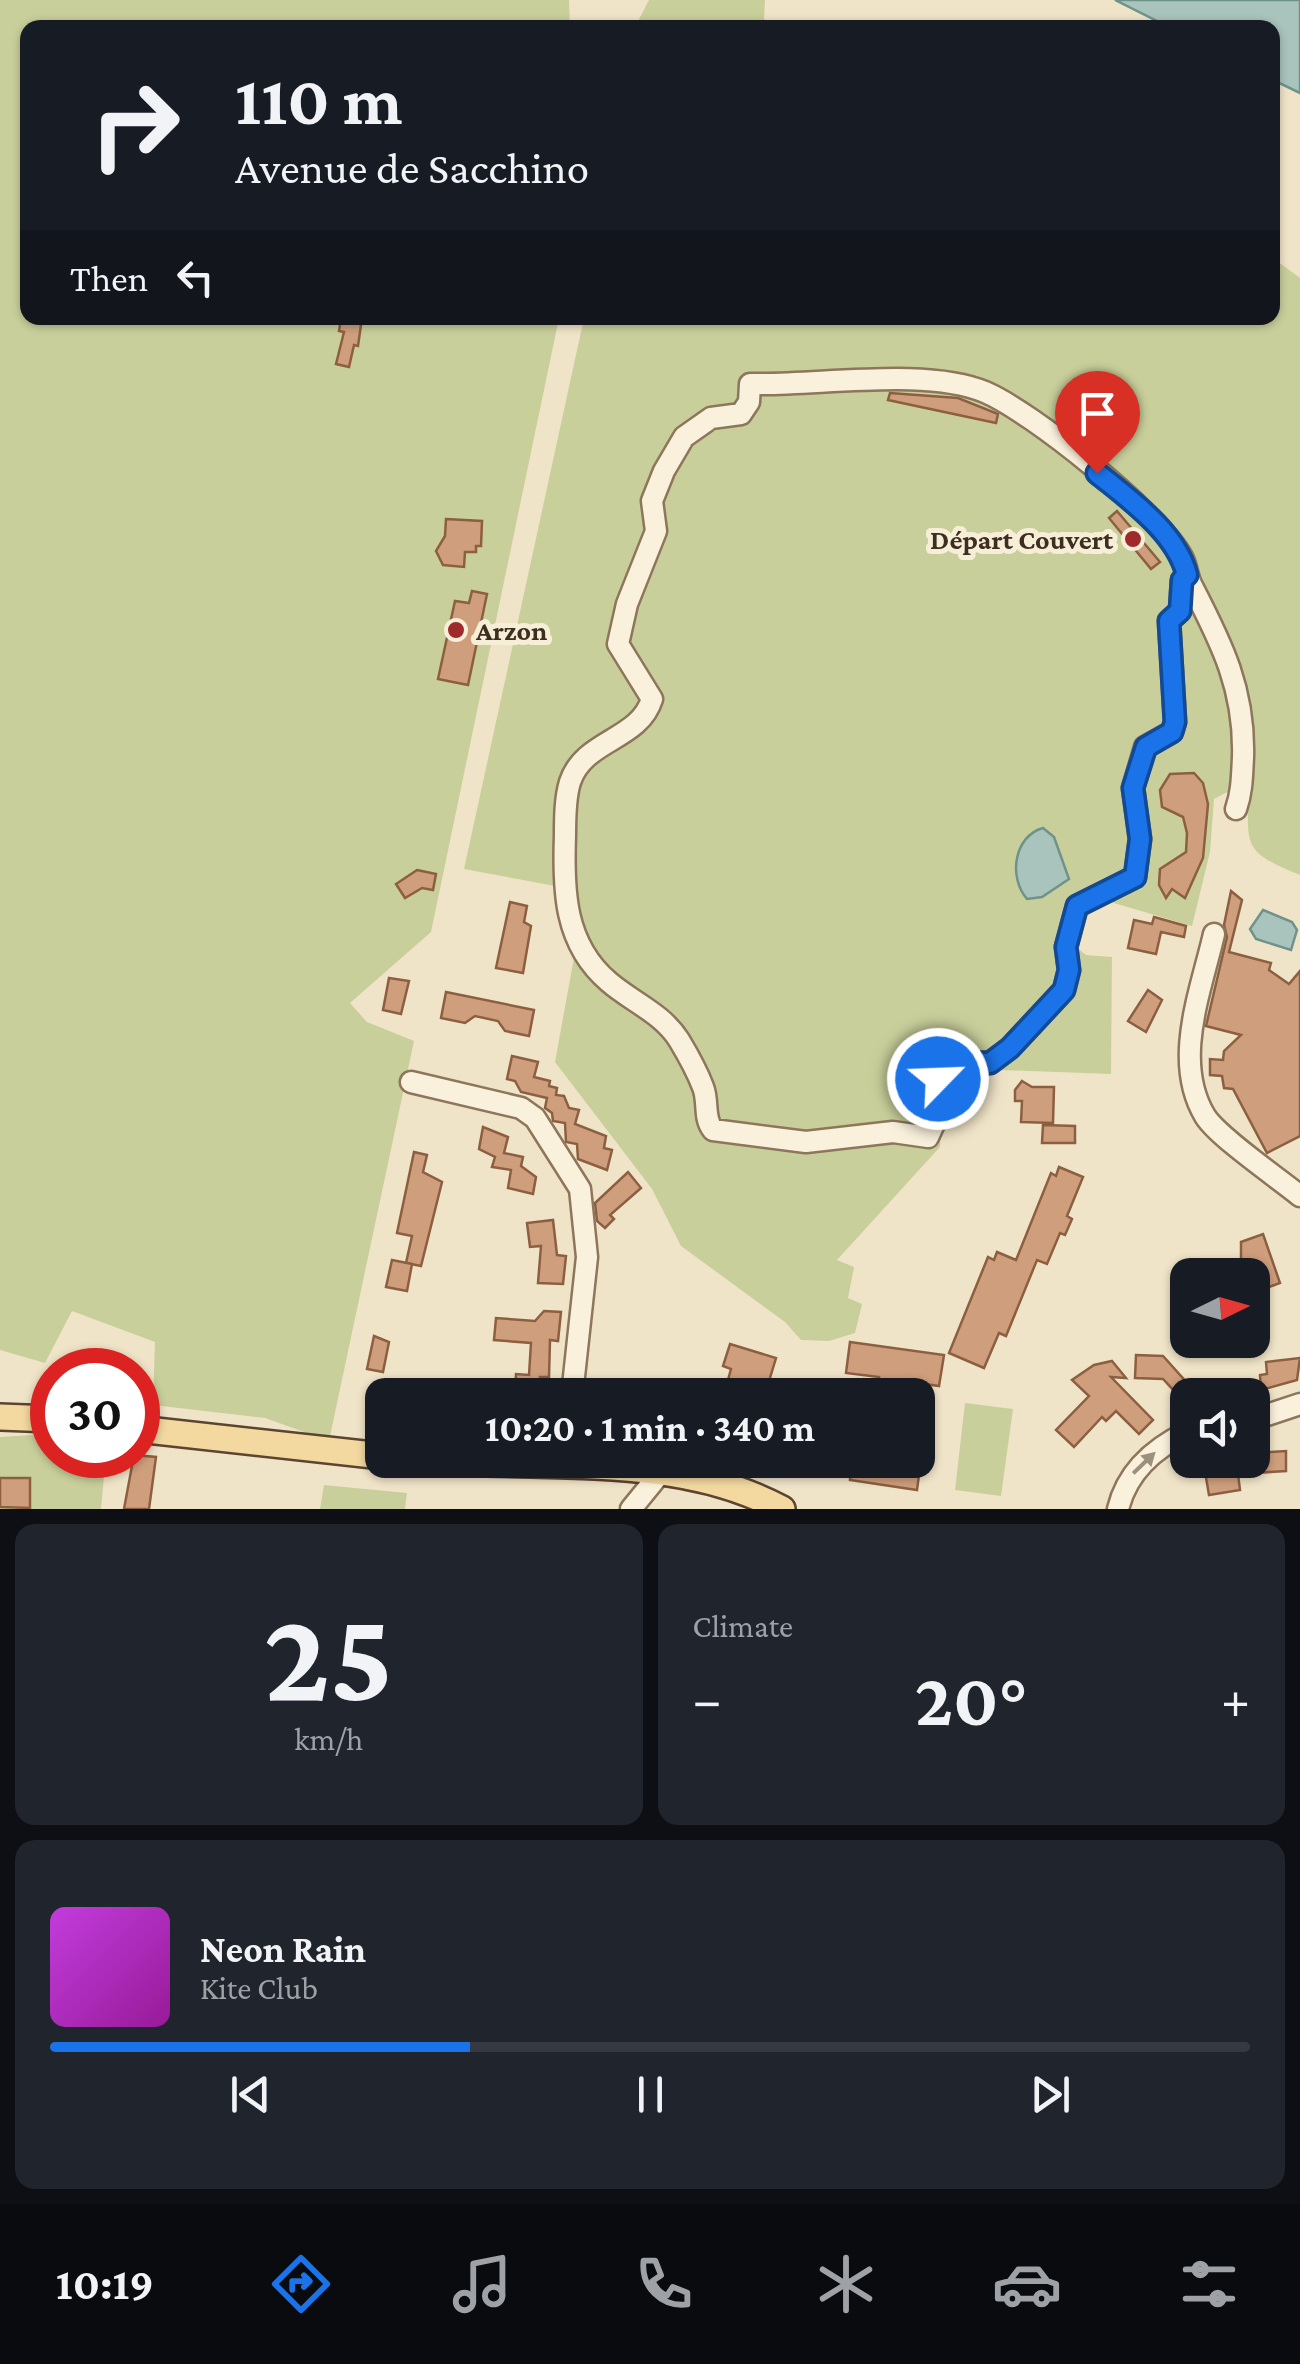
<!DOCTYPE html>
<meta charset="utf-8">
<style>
:root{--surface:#171b24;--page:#20242c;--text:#f1f3f6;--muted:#9ea1a6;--line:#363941;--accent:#1a73e8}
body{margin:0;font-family:"Crimson Pro",serif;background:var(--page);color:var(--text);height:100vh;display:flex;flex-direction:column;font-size:38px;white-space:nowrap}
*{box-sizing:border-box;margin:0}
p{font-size:32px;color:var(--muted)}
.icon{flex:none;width:55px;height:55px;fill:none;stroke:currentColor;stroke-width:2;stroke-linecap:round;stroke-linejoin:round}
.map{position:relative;height:1509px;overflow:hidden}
.drawer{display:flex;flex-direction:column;gap:15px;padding:15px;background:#0d0f14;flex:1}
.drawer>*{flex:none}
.top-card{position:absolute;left:20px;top:20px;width:1260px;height:305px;border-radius:20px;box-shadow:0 2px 8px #0004;background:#171b24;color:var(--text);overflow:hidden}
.needle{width:65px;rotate:85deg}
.fabs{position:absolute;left:1170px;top:1258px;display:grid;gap:20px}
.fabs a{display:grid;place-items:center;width:100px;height:100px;border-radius:20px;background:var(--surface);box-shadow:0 2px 8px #0004;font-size:50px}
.speed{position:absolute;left:30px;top:1348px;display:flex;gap:20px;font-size:50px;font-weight:700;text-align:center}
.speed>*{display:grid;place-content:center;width:130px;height:130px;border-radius:50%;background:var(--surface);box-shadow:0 2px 8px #0004;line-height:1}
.speed .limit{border:15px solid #d22;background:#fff;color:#111}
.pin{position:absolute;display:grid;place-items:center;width:85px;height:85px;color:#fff;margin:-102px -42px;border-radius:50% 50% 50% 0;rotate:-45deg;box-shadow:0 0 10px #0007}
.pin .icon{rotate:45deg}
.me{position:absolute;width:110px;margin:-55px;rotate:66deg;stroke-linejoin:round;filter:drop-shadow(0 0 8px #0008)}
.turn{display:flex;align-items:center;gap:35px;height:210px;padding:0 50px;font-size:45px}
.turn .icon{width:130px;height:130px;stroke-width:2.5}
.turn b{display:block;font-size:70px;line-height:85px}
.then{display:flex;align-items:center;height:95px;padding:0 50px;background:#0003;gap:20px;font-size:38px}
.big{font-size:75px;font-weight:700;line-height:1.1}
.drawer .card{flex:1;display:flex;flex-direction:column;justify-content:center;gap:15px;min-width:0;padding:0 35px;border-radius:20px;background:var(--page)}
.drawer .dial{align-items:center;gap:0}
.dial b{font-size:130px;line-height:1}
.song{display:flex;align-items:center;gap:30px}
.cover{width:120px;height:120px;border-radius:15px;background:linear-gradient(135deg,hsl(290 70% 55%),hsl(300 70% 35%))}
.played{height:10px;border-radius:5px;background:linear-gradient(90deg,var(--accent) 35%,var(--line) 35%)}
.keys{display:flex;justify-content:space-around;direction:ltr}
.heat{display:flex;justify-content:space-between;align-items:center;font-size:55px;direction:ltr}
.drawer .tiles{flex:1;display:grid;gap:15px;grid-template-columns:1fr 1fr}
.card:last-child{grid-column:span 2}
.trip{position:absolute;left:365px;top:1378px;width:570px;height:100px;border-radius:20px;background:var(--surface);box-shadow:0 2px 8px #0004;font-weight:700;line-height:100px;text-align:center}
.menu{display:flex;height:160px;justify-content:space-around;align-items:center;background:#090b0e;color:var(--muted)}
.menu .icon{width:70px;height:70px}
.menu .selected{color:var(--accent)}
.menu b{font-size:45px;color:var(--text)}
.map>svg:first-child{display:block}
.green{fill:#c9cf9b}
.water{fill:#a9c4bc;stroke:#6f938a;stroke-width:2.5}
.building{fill:#cf9f7d;stroke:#8d5f41;stroke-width:2.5}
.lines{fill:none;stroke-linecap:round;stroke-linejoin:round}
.minor-casing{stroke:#8d765c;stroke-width:25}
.major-casing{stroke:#5b4430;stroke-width:30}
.minor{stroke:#faf1dc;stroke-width:20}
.major{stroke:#f3d9a0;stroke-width:25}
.oneway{fill:#9c907e}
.route-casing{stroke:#114b97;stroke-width:25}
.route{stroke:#1a73e8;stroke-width:18}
.poi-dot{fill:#9e2a2b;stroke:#f7eed8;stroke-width:4}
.labels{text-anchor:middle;stroke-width:10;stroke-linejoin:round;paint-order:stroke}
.poi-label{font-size:28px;font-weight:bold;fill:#3d2e20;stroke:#f7eed8;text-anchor:end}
</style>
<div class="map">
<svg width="1300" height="1509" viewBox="0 0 1300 1509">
<rect width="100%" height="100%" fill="#f0e4c8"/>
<g class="green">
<path d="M0,0H569L570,27L28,28V318H559L431,932L350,1003L367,1022L414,1041L329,1441L265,1418L153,1405L155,1342L72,1311L45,1363L0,1350Z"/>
<path d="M649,0H765L764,19L779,27H635Z"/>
<path d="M1273,258L1300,278V875C1245,852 1246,849 1249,790L1235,788L1214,799L1210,852L1192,926L1107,901L1079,913L1075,946L1086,955L1112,957L1111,1074L944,1068L940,1147L837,1260L854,1267L848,1298L862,1304L855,1333L829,1341L801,1340L785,1322L681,1246L652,1189L555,1062L575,952L555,886L464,869L584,318H1272Z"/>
<path d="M965,1403L1013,1409L1001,1496L955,1490Z"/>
<path d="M31,1435L52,1437V1455H106L101,1509H0V1437Z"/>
<path d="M324,1485L407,1493L405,1509H320Z"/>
</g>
<g class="water">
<path d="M1115,0H1300V93L1273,80L1272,28L1169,27Z"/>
<path d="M1043,828L1054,837L1069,879L1042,897L1027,899C1008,877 1014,836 1043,828Z"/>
<path d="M1263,910L1292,922L1297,930L1291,950L1256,939L1250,929Z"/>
</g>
<g class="building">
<path d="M341,318H362L358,346L354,345L349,367L336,364L344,332L339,331Z"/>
<path d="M890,393L958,398L998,414L996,423L888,400Z"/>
<path d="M1117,511L1160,562L1151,569L1109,518Z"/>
<path d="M446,519L482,521L481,546H476V552H465L464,567L443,565L436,551L445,536Z"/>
<path d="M472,591L487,594L468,685L438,679L455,601L469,603Z"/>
<path d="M1194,773L1203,783L1208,804L1203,858L1185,898L1172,889L1166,898L1159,885L1160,869L1186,852L1187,833L1183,817L1162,807L1160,790L1170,774Z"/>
<path d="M417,870L436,874L433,890L422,888L405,898L396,884Z"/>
<path d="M1231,891L1242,900L1229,952L1271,963L1269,970L1289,984L1300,971V1136L1267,1153L1233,1089L1224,1088L1222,1076L1210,1075V1059L1223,1060L1224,1051L1241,1035L1206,1026L1227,937L1224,925Z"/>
<path d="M510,902L527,906L524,922L531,926L523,973L496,968Z"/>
<path d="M1154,917L1186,926L1184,937L1161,932L1156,954L1128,948L1134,920L1152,924Z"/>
<path d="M389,978L409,981L401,1014L383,1010Z"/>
<path d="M1148,990L1162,1000L1146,1032L1128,1021Z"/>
<path d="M446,992L534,1010L529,1036L505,1031L498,1021L475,1016L465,1023L441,1018Z"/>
<path d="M512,1056L538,1062L534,1077L550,1081L549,1086L557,1088L556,1095L564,1096L569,1108L579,1110L575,1124L606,1136L604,1148L612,1150L607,1170L578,1159L577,1144L566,1142L565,1123L553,1121L552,1113L545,1108L547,1098L521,1092L515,1081L507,1079Z"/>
<path d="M1022,1081L1032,1087H1054L1053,1123L1021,1122L1022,1101H1015V1090Z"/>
<path d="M1043,1125L1075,1126V1143H1042Z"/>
<path d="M483,1127L508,1137L504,1153L523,1157L521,1166L536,1177L533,1194L508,1188L511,1170L492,1167L495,1157L479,1149Z"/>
<path d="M414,1152L427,1155L423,1172L442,1182L421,1266L406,1263L412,1236L397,1233Z"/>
<path d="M1059,1167L1083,1177L1067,1216L1072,1219L1065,1235L1060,1233L1047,1264L1037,1260L1006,1336L999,1333L984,1368L949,1353L988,1257L994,1260L997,1252L1016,1260L1051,1173L1056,1176Z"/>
<path d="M628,1172L641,1188L610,1215L614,1219L605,1228L597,1221L595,1203Z"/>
<path d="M553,1220L557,1255L566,1256L563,1284L538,1283L541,1246L530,1247L527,1223Z"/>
<path d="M1263,1234L1280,1283L1258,1291L1248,1263L1241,1259V1242Z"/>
<path d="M392,1260L412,1264L407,1291L386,1287Z"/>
<path d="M544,1311L561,1312L558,1341L550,1340L549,1377H540L539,1395H515L516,1374L529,1375L531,1343L494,1340L496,1318L535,1321Z"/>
<path d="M374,1336L389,1342L383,1372L367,1369Z"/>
<path d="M850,1342L944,1355L939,1386L896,1380V1386L878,1383L879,1377L846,1373Z"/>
<path d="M730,1344L776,1358L766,1391L728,1380L731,1369L723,1366Z"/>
<path d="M1136,1355L1163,1356L1198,1395H1188V1406L1163,1379L1135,1378Z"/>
<path d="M1300,1358L1297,1380L1261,1390L1260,1375L1267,1374L1266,1362Z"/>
<path d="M1112,1361L1126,1378L1111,1377L1153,1420L1139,1434L1116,1411L1106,1421L1102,1417L1074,1447L1056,1430L1089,1396L1072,1380L1094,1365Z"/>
<path d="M1286,1451V1471L1238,1474L1240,1490L1209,1495L1203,1460H1254V1453Z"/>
<path d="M134,1455L156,1457L149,1509H124Z"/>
<path d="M851,1460H921L917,1490L850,1480Z"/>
<path d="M0,1478H30V1508L0,1507Z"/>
</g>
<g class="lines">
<g class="minor-casing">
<g id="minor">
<path d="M1187,575L1182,580L1180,611L1169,621L1175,722L1172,732L1145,747L1133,788L1140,839L1135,877L1077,906L1066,947L1069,970L1064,990L1010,1048L990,1063L944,1062L938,1071V1115L928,1137L893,1132L806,1142L713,1130C703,1118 709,1102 703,1087C697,1071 688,1055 679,1040C662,1013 632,1002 609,982C564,944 563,890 565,835C565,819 565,798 570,782C584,739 639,741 652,699L618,644L627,604L656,531L652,501L664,471L684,437L711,418L741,414L749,402L750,384C816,386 926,367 985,392C1032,412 1158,513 1182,557C1187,566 1187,577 1192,586C1222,644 1245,690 1243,757C1242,776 1242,792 1236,809"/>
<path d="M1214,934C1201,991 1172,1061 1205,1116C1217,1136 1278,1178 1300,1196"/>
<path d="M411,1082L521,1108L535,1118L580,1189L587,1257L572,1395"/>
<path d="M1252,1420L1300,1404"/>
<path d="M631,1509L662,1471"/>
<path d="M1118,1509C1127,1472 1154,1448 1188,1432"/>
</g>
</g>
<g class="major-casing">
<g id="major">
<path d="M0,1417L52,1419"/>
<path d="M138,1429L382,1456"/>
<path d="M433,1460C549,1470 676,1452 782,1509"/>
</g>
</g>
<use href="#minor" class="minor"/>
<use href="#major" class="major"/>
</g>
<defs><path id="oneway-solid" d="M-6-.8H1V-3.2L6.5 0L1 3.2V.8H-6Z" transform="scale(2.5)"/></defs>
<use class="oneway" href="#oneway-solid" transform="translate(1144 1463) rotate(-44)"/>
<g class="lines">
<g class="route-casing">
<path id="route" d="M938,1079L944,1062L990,1063L1010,1048L1064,990L1069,970L1066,947L1077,906L1135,877L1140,839L1133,788L1146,747L1172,732L1175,722L1169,621L1180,611L1182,580L1187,575C1176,532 1130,500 1097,473"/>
</g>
<use href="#route" class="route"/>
</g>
<g class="poi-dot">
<circle cx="1133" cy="539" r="10"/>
<circle cx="456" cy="630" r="10"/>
</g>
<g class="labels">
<g class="poi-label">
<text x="1113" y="549">Départ Couvert</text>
<text x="476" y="640" text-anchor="start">Arzon</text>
</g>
</g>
</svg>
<div class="fabs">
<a><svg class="needle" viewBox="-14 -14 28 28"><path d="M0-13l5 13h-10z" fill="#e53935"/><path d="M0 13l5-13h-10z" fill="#9ea1a6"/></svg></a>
<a><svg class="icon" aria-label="sound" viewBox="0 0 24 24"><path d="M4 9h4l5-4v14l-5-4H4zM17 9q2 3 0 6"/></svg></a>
</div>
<div class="speed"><div class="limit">30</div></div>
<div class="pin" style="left:1097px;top:473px;background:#d93025"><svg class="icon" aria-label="arrive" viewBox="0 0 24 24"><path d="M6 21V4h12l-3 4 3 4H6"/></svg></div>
<svg class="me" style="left:938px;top:1079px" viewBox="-20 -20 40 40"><circle r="17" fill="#1a73e8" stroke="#fff" stroke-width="3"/><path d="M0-11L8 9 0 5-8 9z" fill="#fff"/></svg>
<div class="trip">10:20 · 1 min · 340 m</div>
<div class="top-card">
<div class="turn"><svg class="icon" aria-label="right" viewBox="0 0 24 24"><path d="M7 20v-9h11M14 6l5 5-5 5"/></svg><div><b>110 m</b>Avenue de Sacchino</div></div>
<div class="then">Then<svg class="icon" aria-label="left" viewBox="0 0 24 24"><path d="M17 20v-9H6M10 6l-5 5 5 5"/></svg></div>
</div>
</div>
<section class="drawer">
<div class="tiles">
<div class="card dial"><b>25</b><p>km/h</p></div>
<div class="card"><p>Climate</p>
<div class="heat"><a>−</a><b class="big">20°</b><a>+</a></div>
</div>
<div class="card">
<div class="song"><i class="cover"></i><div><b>Neon Rain</b><p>Kite Club</p></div></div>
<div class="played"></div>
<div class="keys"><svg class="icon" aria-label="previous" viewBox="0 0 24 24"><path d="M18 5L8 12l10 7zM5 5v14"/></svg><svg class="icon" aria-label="pause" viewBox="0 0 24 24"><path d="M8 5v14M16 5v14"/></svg><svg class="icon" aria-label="next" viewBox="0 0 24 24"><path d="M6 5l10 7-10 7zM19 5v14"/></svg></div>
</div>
</div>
</section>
<nav class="menu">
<b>10:19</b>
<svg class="icon selected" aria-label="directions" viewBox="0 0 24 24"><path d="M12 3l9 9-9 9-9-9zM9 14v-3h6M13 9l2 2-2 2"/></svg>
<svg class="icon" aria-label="music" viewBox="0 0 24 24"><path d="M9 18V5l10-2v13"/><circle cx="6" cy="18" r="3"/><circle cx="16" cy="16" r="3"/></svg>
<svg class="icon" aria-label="phone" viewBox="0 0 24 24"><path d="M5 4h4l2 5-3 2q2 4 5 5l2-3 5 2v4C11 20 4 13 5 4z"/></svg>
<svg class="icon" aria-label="climate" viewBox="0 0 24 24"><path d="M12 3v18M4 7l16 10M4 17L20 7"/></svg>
<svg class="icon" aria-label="car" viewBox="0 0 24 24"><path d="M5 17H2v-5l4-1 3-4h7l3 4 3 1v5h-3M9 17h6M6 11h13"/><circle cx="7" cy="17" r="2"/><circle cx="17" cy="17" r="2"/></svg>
<svg class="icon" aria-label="filters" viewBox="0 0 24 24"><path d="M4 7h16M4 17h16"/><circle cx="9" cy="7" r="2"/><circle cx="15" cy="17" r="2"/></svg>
</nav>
